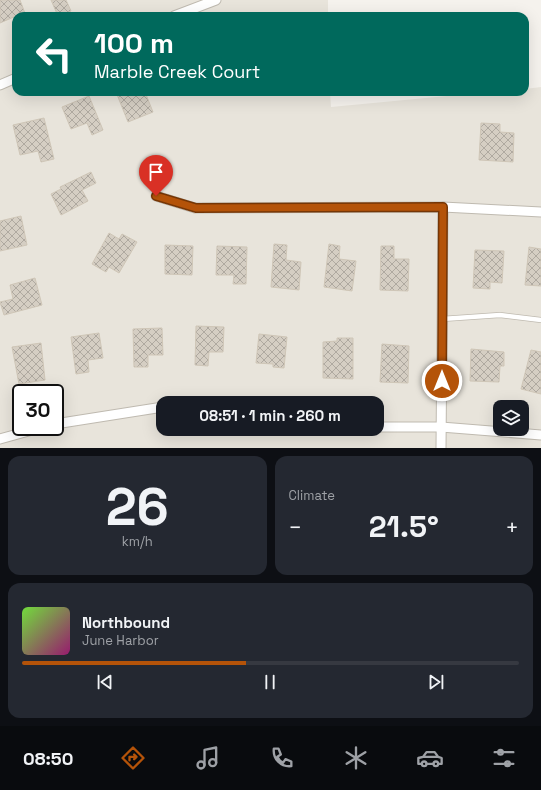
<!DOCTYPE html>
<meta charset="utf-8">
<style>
:root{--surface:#171b24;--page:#242831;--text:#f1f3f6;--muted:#9ea1a6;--line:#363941;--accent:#b45309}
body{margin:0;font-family:"Space Grotesk",sans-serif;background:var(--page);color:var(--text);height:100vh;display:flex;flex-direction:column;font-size:15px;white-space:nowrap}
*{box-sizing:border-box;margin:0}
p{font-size:13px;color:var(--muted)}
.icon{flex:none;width:22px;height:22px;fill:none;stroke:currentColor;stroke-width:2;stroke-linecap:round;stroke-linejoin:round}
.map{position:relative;height:448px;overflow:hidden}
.details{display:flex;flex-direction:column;gap:8px;padding:8px;background:#0d0f14;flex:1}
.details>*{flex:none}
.top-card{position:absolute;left:12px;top:12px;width:517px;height:84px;border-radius:12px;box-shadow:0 4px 16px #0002;background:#00695c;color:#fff;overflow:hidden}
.fabs{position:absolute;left:493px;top:400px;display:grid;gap:8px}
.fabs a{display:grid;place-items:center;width:36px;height:36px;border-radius:8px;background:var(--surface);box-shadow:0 4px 16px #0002;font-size:20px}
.speed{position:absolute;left:12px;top:384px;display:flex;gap:8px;font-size:20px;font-weight:700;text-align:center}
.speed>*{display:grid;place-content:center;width:52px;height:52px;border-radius:50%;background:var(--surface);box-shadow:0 4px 16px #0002;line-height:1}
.speed .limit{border:2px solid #111;border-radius:6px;background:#fff;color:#111}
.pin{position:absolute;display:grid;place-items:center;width:34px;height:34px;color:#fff;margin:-41px -17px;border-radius:50% 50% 50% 0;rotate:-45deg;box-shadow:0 0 4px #0007}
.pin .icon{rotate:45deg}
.me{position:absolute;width:44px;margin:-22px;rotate:0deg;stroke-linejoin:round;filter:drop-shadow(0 0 3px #0008)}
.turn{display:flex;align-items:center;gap:14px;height:84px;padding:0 16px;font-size:18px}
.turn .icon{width:52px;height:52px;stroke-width:2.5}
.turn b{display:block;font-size:28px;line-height:34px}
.big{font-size:30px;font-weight:700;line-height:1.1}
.details .card{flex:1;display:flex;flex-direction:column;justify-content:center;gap:6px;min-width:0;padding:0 14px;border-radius:12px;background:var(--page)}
.details .dial{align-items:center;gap:0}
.dial b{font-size:52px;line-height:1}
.song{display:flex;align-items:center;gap:12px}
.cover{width:48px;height:48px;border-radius:6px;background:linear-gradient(135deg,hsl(100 70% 55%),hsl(320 70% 35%))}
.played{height:4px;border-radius:2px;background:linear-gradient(90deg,var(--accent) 45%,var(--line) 45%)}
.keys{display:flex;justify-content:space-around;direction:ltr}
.heat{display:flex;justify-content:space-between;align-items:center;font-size:22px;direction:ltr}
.details .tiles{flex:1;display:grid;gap:8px;grid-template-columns:1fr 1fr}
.card:last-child{grid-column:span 2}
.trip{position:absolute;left:156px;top:396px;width:228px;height:40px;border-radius:12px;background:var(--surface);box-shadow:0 4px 16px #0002;font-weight:700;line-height:40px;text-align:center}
.tab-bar{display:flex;height:64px;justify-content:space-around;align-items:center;background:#090b0e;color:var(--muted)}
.tab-bar .icon{width:28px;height:28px}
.tab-bar .selected{color:var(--accent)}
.tab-bar b{font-size:18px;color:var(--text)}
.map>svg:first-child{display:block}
.residential{fill:#e8e4db;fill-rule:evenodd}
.building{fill:url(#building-cross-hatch);stroke:#cfc6b7}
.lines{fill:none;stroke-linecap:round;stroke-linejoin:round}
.service-casing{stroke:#bfbab0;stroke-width:6}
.minor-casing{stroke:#bfbab0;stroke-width:11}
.service{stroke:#fff;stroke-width:4.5}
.minor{stroke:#fff;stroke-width:9}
.route-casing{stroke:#753606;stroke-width:10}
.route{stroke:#b45309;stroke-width:7}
</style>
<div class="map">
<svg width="541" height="448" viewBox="0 0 541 448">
<defs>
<pattern id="building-cross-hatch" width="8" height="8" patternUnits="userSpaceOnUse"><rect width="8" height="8" fill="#d5cec3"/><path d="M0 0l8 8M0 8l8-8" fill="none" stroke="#afa9a0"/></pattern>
</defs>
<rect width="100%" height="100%" fill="#f5f2ed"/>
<path class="residential" d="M0,0H328V16H16V92H330L331,107L489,92H525V89L541,87V448H0ZM21,393H55V427H21ZM163,403H377V429H163ZM500,407H522V429H500Z"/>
<g class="building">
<path d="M0,0H20L26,16H16L0,23Z"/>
<path d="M51,0H66L71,11L58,16Z"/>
<path d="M116,92H145L153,112L128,122Z"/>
<path d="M89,96L103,130L92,135L87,123L71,129L62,107Z"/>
<path d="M44,118L54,159L41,162L38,151L20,155L13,125Z"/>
<path d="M481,123L500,124V132L514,133L513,162L479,160Z"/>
<path d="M91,172L96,183L82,190L88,201L61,215L51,194L61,189L60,187Z"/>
<path d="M21,216L27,245L0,251V221Z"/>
<path d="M109,233L119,239L122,234L137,242L119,273L109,267L106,272L92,264Z"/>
<path d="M274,244L287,245L286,260L301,262L299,290L271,287Z"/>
<path d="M329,244L340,246L339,259L356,261L352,291L324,287Z"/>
<path d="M165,245L193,246L192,275L165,274Z"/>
<path d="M217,246L247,247L246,284H233L234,275H216Z"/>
<path d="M381,246H394V259H409L408,291L380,290Z"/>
<path d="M529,247L541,249V286L525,285Z"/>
<path d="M475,250L504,251L502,283L490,282V289L473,288Z"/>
<path d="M35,278L42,305L4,315L0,302L13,299L10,285Z"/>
<path d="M196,326L224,327L223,352H209L208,366L195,365Z"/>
<path d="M162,328L163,355H148V367H134L133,329Z"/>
<path d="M99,333L103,358L88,360L89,372L76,374L71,337Z"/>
<path d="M259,334L287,337L284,368L273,367V364L256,363Z"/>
<path d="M337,338H353V379L323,378V342L337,341Z"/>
<path d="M41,343L45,380L19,384L12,347Z"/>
<path d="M382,344L409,346L408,383L380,382Z"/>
<path d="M471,349L504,352V366H500L499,382L470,381Z"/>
<path d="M531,350L541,352V394L521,389Z"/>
</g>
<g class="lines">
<g class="service-casing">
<path id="service" d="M442,319L500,315L541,320"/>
</g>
<g class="minor-casing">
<g id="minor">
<path d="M174,16L216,0"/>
<path d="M0,85L16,78"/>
<path d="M156,196L195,208L443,207L541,212"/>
<path d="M55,424L163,407"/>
<path d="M377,427H441L541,435"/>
<path d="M0,439L43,427"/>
<path d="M441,448L443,207"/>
</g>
</g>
<use href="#service" class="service"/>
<use href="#minor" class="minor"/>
</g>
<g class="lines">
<g class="route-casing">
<path id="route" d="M156,196L196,208L443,207L442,381"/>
</g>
<use href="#route" class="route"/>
</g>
</svg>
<div class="fabs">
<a><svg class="icon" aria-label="layers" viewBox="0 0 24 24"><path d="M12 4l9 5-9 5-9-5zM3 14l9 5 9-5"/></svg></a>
</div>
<div class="speed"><div class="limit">30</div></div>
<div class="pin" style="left:156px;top:196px;background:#d93025"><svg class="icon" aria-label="arrive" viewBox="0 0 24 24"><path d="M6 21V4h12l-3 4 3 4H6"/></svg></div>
<svg class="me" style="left:442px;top:381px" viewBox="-20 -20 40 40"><circle r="17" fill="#b45309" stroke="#fff" stroke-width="3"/><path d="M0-11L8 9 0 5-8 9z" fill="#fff"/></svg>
<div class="trip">08:51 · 1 min · 260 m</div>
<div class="top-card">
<div class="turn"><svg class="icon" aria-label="left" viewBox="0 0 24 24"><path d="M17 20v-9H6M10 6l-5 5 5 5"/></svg><div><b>100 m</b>Marble Creek Court</div></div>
</div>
</div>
<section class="details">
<div class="tiles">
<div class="card dial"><b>26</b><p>km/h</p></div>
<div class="card"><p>Climate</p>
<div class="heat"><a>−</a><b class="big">21.5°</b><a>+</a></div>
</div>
<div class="card">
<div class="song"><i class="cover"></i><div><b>Northbound</b><p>June Harbor</p></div></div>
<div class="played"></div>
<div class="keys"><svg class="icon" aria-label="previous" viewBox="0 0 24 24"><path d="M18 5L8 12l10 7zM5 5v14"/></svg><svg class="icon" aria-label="pause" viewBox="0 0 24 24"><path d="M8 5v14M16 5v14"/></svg><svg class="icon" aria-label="next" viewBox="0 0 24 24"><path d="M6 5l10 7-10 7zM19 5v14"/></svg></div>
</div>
</div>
</section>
<nav class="tab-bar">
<b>08:50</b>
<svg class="icon selected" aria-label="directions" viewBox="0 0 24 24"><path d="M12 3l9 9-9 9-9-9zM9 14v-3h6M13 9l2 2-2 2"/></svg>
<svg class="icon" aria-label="music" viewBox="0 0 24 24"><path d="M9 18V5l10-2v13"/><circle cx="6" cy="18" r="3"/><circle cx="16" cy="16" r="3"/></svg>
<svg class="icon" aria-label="phone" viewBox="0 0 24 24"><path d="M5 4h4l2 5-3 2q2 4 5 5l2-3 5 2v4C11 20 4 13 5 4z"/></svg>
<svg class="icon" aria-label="climate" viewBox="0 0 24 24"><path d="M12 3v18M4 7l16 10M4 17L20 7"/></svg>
<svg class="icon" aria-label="car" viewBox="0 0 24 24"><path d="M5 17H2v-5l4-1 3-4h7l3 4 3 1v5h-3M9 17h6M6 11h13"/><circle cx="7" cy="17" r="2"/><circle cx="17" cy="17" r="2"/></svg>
<svg class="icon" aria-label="filters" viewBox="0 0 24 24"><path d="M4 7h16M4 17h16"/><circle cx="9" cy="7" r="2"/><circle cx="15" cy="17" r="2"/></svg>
</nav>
